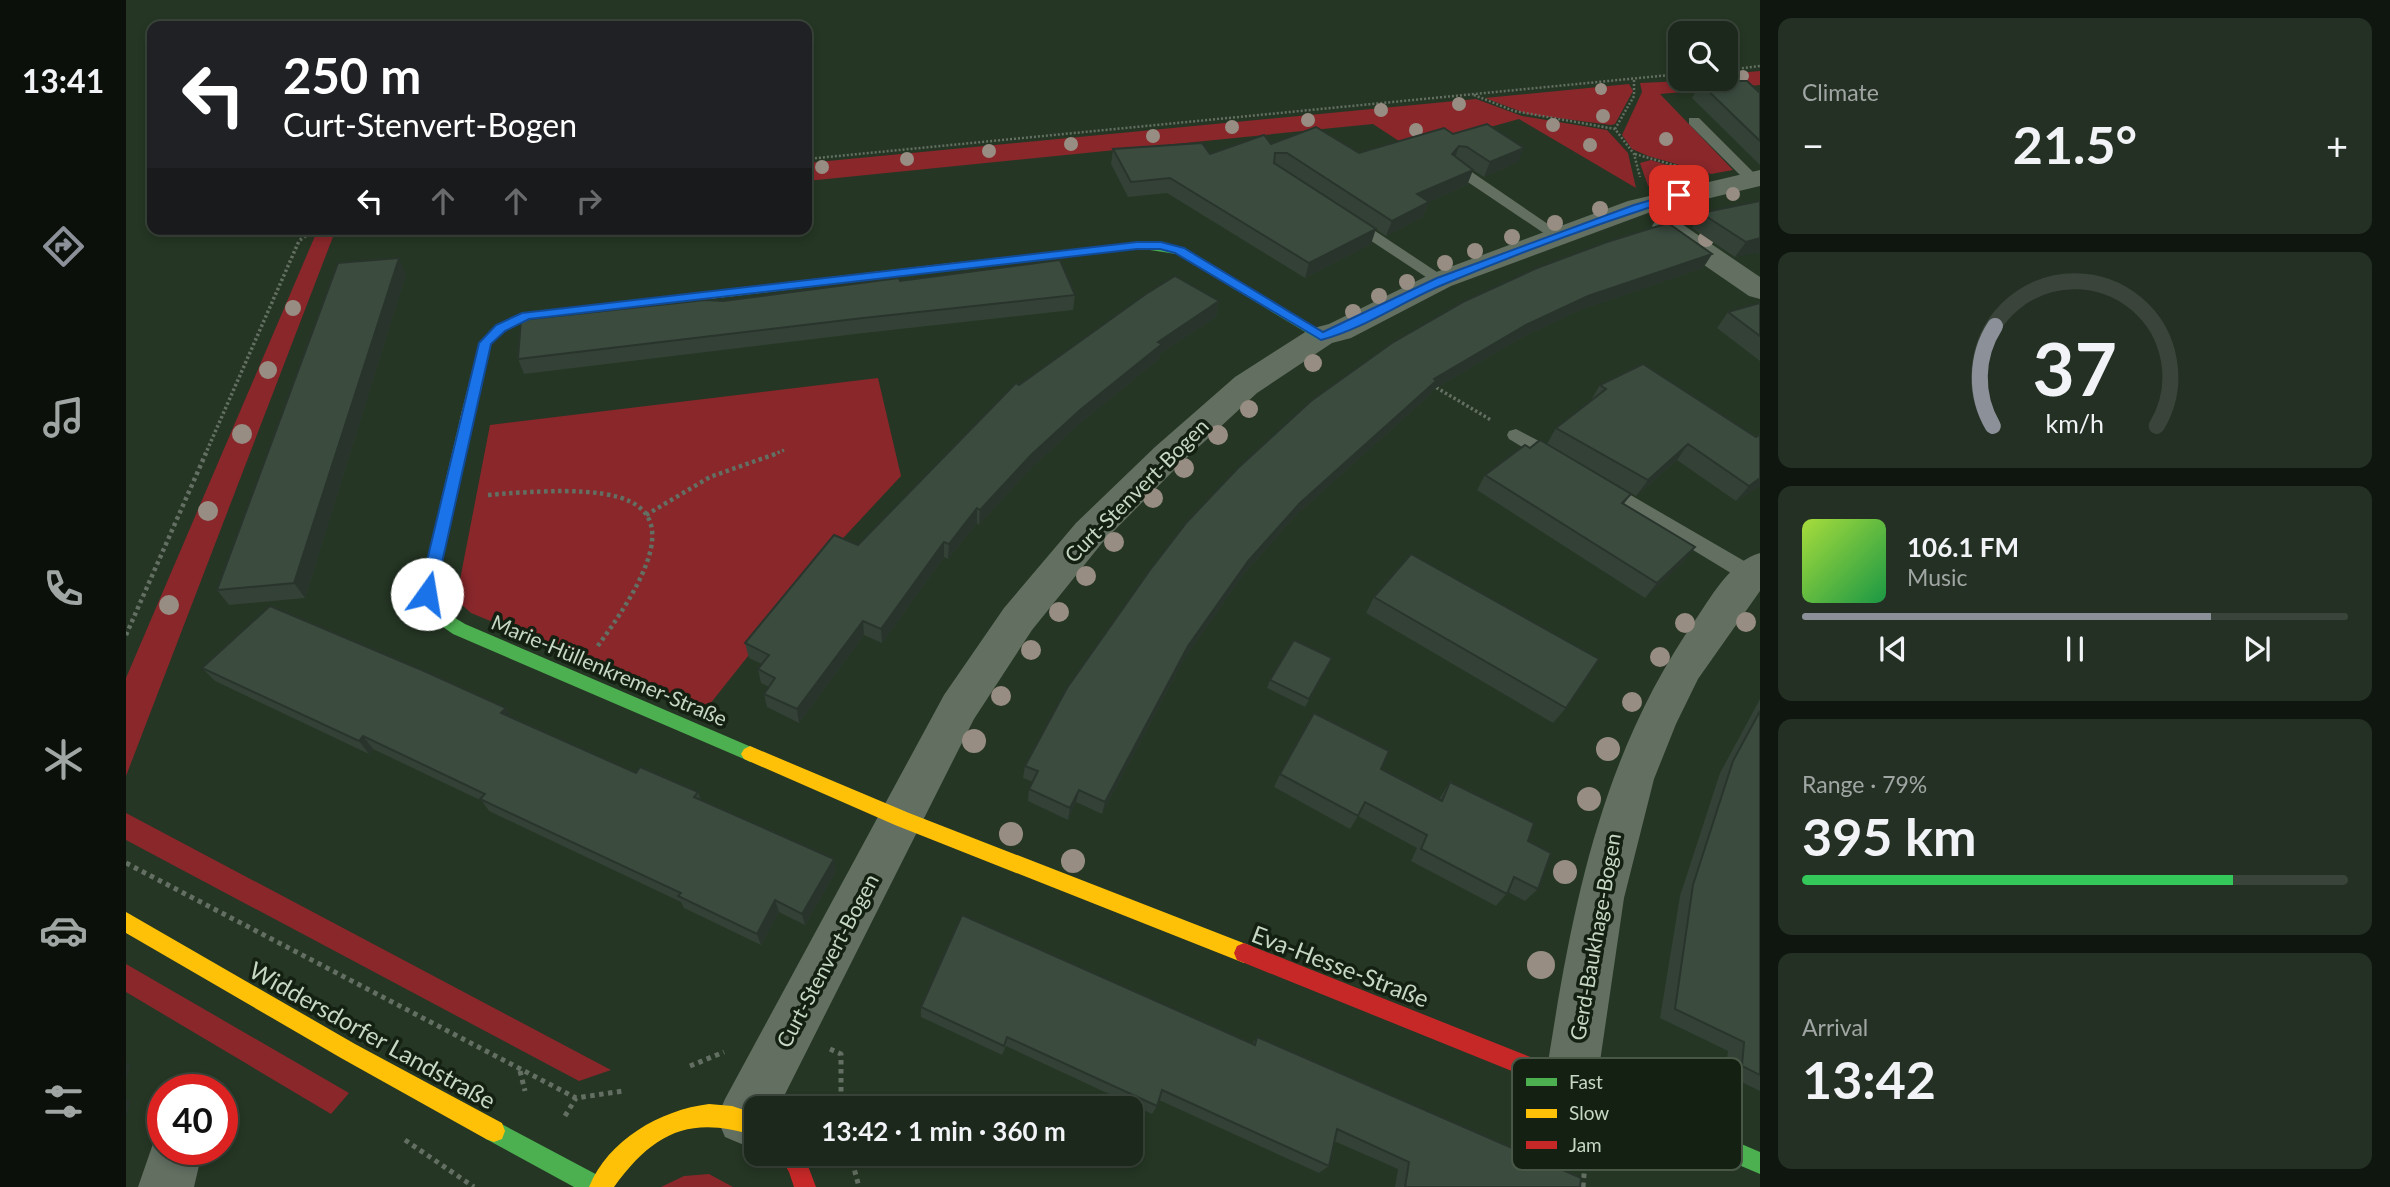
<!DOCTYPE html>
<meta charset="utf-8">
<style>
:root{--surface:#1c281b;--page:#253024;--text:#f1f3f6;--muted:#a0a6a3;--line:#3a443a;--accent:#8c9099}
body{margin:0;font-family:Lato,sans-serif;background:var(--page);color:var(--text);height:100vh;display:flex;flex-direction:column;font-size:26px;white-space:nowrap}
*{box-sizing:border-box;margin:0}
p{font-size:23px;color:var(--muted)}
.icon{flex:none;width:38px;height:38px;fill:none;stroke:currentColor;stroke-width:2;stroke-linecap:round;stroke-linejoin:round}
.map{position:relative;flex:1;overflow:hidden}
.drawer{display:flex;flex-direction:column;gap:18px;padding:18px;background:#0f160f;width:630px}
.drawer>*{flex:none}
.guide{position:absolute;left:21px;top:21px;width:665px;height:214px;border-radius:14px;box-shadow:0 4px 10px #0003,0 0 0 2px var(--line);background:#202124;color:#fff;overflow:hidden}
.controls{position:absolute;left:1542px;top:21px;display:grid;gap:14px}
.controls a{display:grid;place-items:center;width:70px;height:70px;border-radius:14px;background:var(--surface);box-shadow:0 4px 10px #0003,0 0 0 2px var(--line);font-size:35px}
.speed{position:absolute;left:21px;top:1074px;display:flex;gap:14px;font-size:35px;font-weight:700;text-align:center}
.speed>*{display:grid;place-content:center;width:91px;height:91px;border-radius:50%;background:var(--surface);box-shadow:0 4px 10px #0003,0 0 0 2px var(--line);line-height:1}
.speed .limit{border:10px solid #d22;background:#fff;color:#111}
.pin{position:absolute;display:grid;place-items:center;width:60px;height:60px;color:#fff;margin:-30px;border-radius:14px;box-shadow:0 4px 10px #0006}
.me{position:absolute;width:77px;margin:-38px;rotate:13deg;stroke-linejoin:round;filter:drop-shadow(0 0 5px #0008)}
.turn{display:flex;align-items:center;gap:24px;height:147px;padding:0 21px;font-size:32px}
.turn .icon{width:91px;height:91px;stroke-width:2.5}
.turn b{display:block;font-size:49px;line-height:60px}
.lanes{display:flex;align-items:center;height:66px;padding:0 21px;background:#0003;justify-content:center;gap:35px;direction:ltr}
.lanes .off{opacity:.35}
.big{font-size:52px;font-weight:700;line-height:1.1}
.drawer .card{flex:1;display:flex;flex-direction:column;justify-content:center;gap:10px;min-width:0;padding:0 24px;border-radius:14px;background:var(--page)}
.drawer .dial{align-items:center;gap:0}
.dial svg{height:182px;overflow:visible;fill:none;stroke:var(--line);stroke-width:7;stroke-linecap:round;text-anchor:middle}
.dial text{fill:var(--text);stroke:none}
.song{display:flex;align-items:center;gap:21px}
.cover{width:84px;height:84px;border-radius:10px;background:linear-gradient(135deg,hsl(80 70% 55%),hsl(140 70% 35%))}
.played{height:7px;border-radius:4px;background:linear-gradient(90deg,var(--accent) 75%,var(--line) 75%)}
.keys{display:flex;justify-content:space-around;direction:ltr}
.heat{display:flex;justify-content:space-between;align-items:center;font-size:38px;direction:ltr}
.charge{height:10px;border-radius:5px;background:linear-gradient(90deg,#34c759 79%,var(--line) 0)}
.trip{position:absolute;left:618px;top:1096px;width:399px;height:70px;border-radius:14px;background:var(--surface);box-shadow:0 4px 10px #0003,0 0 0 2px var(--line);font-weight:700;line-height:70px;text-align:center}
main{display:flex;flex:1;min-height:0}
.tab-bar{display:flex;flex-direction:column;width:126px;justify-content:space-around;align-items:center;background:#0b100b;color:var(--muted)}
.tab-bar .icon{width:49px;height:49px}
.tab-bar .current{color:var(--accent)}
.tab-bar b{font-size:32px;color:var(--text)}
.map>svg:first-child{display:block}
.green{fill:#89272b}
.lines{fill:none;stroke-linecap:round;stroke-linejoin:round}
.path-far3{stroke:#636f62;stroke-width:2.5;stroke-dasharray:2 2;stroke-linecap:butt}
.path-far2{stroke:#636f62;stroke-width:3.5;stroke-dasharray:2.5 2.5;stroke-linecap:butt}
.path-far1{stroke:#636f62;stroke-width:4.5;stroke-dasharray:3.5 3.5;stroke-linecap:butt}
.path{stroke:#636f62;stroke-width:5;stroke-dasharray:4.5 4.5;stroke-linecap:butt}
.lane{fill:#626f61;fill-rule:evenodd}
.street{fill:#626f61;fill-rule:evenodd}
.fast{fill:#4caf50;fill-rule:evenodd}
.slow{fill:#ffc107;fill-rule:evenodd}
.jam{fill:#c62828;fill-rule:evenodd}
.tree{fill:#988d83}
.wall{fill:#334136}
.shaded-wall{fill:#29352c}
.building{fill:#3b4c3f;stroke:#29352c;stroke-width:2}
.route{fill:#1a73e8;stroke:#114b97;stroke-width:2}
.labels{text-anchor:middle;stroke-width:7;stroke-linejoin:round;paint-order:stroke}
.street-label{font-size:21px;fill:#c6d7c4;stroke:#132012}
.near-street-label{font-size:24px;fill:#c6d7c4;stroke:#132012}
.key{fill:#132012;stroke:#495747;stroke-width:2}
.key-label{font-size:19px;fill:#c6d7c4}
</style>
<main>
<nav class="tab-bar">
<b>13:41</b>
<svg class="icon current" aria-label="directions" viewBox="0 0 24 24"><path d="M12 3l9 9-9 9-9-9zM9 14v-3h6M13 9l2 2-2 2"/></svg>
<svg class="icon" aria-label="music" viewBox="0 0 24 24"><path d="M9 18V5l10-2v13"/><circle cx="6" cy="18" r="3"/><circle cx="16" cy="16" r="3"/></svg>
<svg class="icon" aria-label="phone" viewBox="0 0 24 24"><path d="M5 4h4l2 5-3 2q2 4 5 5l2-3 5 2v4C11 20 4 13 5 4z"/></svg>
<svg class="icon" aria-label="climate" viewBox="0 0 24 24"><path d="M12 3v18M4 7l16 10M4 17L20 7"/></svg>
<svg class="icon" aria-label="car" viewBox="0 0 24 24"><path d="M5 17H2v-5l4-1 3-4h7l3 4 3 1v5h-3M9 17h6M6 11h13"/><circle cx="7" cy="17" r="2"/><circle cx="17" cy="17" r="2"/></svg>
<svg class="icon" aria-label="filters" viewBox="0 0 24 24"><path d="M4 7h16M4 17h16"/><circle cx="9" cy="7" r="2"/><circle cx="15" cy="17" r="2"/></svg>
</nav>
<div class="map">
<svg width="1634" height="1187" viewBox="0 0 1634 1187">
<rect width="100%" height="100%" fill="#253624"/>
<g class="green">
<path d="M1634,71V85L1534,94L1607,170L1585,174L1522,156L1506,149L1496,135L1516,92L1514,83L1600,79V74Z"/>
<path d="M1503,84L1507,91L1489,124L1485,125L1401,114L1359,98Z"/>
<path d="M1350,99L1396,116L1481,130L1502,153L1510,188L1393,119L1285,149L1247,124L681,181V163Z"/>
<path d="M1525,160L1573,175V176L1522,186L1514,163Z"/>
<path d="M192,229H210L0,776V678Z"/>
<path d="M752,378L775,476L707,549L580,709L345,613L335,604L332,590L364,425Z"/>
<path d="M0,813L485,1070L453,1081L0,840Z"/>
<path d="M0,964L223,1093L205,1114L0,992Z"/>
<path d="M583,1174L607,1187H535L558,1176Z"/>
</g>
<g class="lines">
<g class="path-far3">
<path d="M1600,70L1634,66"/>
<path d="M1348,95L1388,111L1489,129L1508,154L1514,177"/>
<path d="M1489,129L1508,96V79"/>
<path d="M1509,154L1551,166"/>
<path d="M681,159L1554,74"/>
</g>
<g class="path-far2">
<path d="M1306,385L1365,420"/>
<path d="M79,455L173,241L188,229"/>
<path d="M647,455L658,450"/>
</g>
<g class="path-far1">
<path d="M362,495C512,482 584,494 471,647"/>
<path d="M520,515L584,477L652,453"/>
<path d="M0,635L80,453"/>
</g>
<g class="path">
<path d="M0,863L450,1098L497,1091"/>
<path d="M704,1049L715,1054V1108"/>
<path d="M564,1066L598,1052"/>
<path d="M394,1071L399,1091"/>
<path d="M439,1116L450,1098"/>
<path d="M279,1140L348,1187"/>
<path d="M724,1153L733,1187"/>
<path d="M1457,1187L1461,1139"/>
</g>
<g class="lane">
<path d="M1563,118H1573L1632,177V183H1622L1563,124Z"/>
<path d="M1329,163L1334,164L1441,237L1438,240H1428L1324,170L1322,167Z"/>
<path d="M1223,215L1228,217L1323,280L1321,283H1309L1218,223L1215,220Z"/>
<path d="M1390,429L1438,454L1440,459L1438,464H1424L1383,439L1381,435L1383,431Z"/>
<path d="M1477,479L1632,569V581H1618L1470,491L1467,486L1470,481Z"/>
</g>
<g class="street">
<path d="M1634,170V186L1522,213L1325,286L1225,338L1206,343L1131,393L1053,465L976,543L906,630L848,719L652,1108H630V1140L618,1145L599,1137L591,1118L599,1099L818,695L878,608L950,523L1029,447L1109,377L1184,329L1203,324L1305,274L1502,201Z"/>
<path d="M1540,218L1550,220L1634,277V299L1623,296L1530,232L1526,226L1530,220Z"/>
<path d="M1634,553V591L1572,679L1550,724L1528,779L1498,898L1471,1082L1464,1101L1445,1108L1426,1101L1419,1082C1445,914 1472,758 1572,616C1588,592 1606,561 1634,553Z"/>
<path d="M37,1134V1150H72L75,1157L68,1187H12L29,1138Z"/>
</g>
<g class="fast">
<path d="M1011,242L1057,249L1201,336L1195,340L1191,339L1050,254L1011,248L834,270L828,266L834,262Z"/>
<path d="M341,414L348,419L309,594L316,610L339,624L630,749L633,754L630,759L624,762L618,759L327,634L304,618L293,594L334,419Z"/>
<path d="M1522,1104L1634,1152V1174L1514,1123L1511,1115L1514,1107Z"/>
<path d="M368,1120L479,1179L482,1187H448L360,1139L357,1131L360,1123Z"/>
</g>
<g class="slow">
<path d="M834,262L838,263V269L403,320L378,331L365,344L348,419L341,424L334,419L353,343L370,325L396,313Z"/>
<path d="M624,746L783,813L1125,946L1128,953L1125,960L1118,963L769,825L618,759L615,754L618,749Z"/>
<path d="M0,912L229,1044L376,1123L379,1131L376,1139L368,1142L360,1139L215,1058L0,933Z"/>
<path d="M583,1104L606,1106L630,1114V1136C564,1115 528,1132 488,1187H463C482,1140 534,1110 583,1104Z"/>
</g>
<g class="jam">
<path d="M1118,943L1530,1107L1533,1115L1530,1123L1522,1126L1111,960L1108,953L1111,946Z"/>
<path d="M652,1153H677L690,1187H668L663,1172Z"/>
</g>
</g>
<g class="tree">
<circle cx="1617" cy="76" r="6"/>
<circle cx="1475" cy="89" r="6"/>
<circle cx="1333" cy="104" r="7"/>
<circle cx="1255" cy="110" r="7"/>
<circle cx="1477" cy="116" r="7"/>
<circle cx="1182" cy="120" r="7"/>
<circle cx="1427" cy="125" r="7"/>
<circle cx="1106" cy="127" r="7"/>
<circle cx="1290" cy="130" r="7"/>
<circle cx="1027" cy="136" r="7"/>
<circle cx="1540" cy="139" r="7"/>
<circle cx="945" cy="144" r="7"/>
<circle cx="1464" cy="145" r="7"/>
<circle cx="863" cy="151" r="7"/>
<circle cx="781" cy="159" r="7"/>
<circle cx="696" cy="167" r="7"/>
<circle cx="1540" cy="172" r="7"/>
<circle cx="1607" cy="194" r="7"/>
<circle cx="1573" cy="202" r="7"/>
<circle cx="1474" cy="209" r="8"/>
<circle cx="1429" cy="223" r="8"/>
<circle cx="1386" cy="237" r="8"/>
<circle cx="1580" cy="239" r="8"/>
<circle cx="1349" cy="251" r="8"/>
<circle cx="1319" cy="263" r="8"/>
<circle cx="1281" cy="282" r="8"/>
<circle cx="1253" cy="296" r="8"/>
<circle cx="167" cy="308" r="8"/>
<circle cx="1227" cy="312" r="8"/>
<circle cx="1187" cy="363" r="9"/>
<circle cx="142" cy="370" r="9"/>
<circle cx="1123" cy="409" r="9"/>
<circle cx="116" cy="434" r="10"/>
<circle cx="1092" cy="435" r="10"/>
<circle cx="1058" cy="468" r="10"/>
<circle cx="1027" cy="498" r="10"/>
<circle cx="82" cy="511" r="10"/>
<circle cx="988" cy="542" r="10"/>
<circle cx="960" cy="576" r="10"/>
<circle cx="43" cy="605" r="10"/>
<circle cx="933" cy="612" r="10"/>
<circle cx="1620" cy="622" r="10"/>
<circle cx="1559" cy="623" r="10"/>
<circle cx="905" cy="650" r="10"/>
<circle cx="1534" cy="657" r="10"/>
<circle cx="875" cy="696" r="10"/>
<circle cx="1506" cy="702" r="10"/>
<circle cx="848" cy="741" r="12"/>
<circle cx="1482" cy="749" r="12"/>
<circle cx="1463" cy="799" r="12"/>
<circle cx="885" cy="834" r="12"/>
<circle cx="947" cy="861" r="12"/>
<circle cx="1439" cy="872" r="12"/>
<circle cx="1415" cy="965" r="14"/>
</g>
<g class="wall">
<path d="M1605,81L1634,93V165L1566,98L1574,83Z"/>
<path d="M1327,134L1392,162L1358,177L1347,170L1341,185L1303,202L1297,217L1260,236L1157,168H1155L1245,244L1179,278L1041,193L1002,197L985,164L987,149L1084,154L1145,144L1233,153Z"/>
<path d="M1575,213L1634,252L1609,257L1566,228Z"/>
<path d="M1586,254L1577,268L1454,310L1393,339L1305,391L1304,395L1169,516L1117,575L1058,659L976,814L950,802L942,820L902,801L903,789L907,782L897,778L899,766L1185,401Z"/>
<path d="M280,274L179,598L103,605L91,590Z"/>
<path d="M949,295L947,310L738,333L398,374L392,359L597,301Z"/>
<path d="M1093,301L1090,317L1034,354L1033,359L952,425L903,470L853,525L851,523L822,559L818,557L756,643L738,635L673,723L641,707L638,694L643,687L635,683L632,669L636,664L623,658L619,643L732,545L893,385Z"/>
<path d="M1634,303V361L1591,328L1602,312Z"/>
<path d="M1474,385L1634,486L1610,501L1551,460L1510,496L1421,444L1430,428L1465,400Z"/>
<path d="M1404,448L1505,494L1498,504L1557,562L1519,598L1351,490L1359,475Z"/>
<path d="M1248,597L1440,708L1427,723L1240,613Z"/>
<path d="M1202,666L1179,707L1141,688L1144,680Z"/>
<path d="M76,668L380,708L385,718L510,773L572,792L575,800L710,871L679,925L653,912L635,945L558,908L555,902L363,811L356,801L247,749L243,754L89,681Z"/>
<path d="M1634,699V1091L1599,1074L1602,1051L1534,1018L1554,896L1594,773Z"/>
<path d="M1255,769L1313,799L1324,782L1402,841L1412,889L1399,901L1382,892L1370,906L1285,861L1291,848L1232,816L1224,829L1148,787L1154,774Z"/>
<path d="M795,1007L1126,1044L1131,1037L1454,1187H1269L1272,1169L1208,1141L1203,1166L1193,1173L1033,1100L1031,1106L1026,1114L880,1046L876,1055L795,1017Z"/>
</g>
<g class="shaded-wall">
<path d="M1333,146L1328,161L1326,154Z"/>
<path d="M1398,148L1392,162L1358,177L1364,162Z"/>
<path d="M1347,170L1341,185L1303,202L1297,217L1260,236L1266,221L1291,194Z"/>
<path d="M1250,229L1245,244L1179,278L1183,263Z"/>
<path d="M1634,238V252L1609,257L1620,242Z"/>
<path d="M1586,254L1577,268L1454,310L1393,339L1305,391L1304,395L1169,516L1117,575L1058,659L976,814L979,802L1062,646L1122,561L1174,503L1308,379L1400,325L1462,296Z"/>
<path d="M273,258L280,274L179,598L168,583Z"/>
<path d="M1093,301L1090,317L1034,354L1033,359L952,425L903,470L853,525L854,510L905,455L954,410L1032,342Z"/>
<path d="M1562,444L1551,460L1510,496L1522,480Z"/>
<path d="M1634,478V486L1610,501L1623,486Z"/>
<path d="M851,508V523L822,559L823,544Z"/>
<path d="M818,542V557L756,643L755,629Z"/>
<path d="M1569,547L1557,562L1519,598L1531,583Z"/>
<path d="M737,621L738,635L673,723L671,709Z"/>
<path d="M380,708L387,721L375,713Z"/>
<path d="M237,736L247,749L243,754L233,741Z"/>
<path d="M953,790L950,802L942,820L944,808Z"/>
<path d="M708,859L710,871L679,925L676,914Z"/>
<path d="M649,900L653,912L635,945L631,934Z"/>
<path d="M0,1062L5,1065L0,1081Z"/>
<path d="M0,1098L5,1101L0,1117Z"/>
</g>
<g class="building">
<path d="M1600,78L1605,81H1621L1634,93V141L1574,83L1577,79H1600Z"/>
<path d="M1361,124L1398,148L1364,162L1341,147L1333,146L1326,154L1347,170L1291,194L1303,202L1266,221L1161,153H1149L1148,163L1250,229L1183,263L1044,178L1005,182L987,149L1076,143L1084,154L1138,135L1145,144L1190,127L1233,153L1318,128L1327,134Z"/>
<path d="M1634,201V238L1620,242L1575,213Z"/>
<path d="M1542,223L1586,254L1462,296L1400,325L1308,379L1310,381L1174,503L1122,561L1062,646L979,802L953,790L944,808L903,789L912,771L899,766L941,688L1024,570L1061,522L1112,468L1185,401L1266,343L1339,301L1411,268L1481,242Z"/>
<path d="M273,258L168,583L91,590L212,263Z"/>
<path d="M934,260L949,295L737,318L392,359L395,320L579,300L597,301L773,278L774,281Z"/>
<path d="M1049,276L1093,301L1032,342L1036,344L954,410L905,455L854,510L851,508L823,544L818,542L755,629L737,621L671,709L638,694L649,678L632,669L643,655L619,643L708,535L732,545L890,383L893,385L1020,294Z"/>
<path d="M1634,303V336L1602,312Z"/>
<path d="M1517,364L1630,437L1634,435V478L1623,486L1562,444L1522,480L1430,428L1480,389L1474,385Z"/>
<path d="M1414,440L1505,494L1496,503L1569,547L1531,583L1359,475L1399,445L1404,448Z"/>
<path d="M1285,554L1473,659L1440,708L1248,597Z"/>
<path d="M144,606L298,671L380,708L375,713L510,773L514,767L572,792L568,797L708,859L676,914L649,900L631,934L552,896L555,893L354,799L359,794L237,736L233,741L76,668Z"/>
<path d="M1168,640L1206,658L1183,699L1144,680Z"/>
<path d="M1634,711V1075L1616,1066L1618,1042L1549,1009L1567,885L1607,761Z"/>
<path d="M1188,713L1263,751L1255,769L1316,801L1324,782L1408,823L1402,841L1425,853L1412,889L1388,877L1381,894L1295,849L1301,835L1239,802L1232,816L1154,774Z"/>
<path d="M836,915L1129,1045L1131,1037L1455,1178L1454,1187H1279L1283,1162L1211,1129L1203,1166L1036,1090L1031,1106L881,1037L878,1046L795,1007Z"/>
</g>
<path class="route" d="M1553,192L1559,195L1557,197C1478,221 1398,251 1321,283C1278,300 1240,328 1195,340L1049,253L1034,249H1011L403,319L379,331L365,344L309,594L301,600L293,594L353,343L370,325L396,313L1011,242H1035L1058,248L1197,332L1311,278L1508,205Z"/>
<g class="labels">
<g class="street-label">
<text transform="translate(1011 491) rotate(-45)" y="7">Curt-Stenvert-Bogen</text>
<text transform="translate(483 671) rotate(23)" y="7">Marie-Hüllenkremer-Straße</text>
<text transform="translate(1470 937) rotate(-80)" y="7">Gerd-Baukhage-Bogen</text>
<text transform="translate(702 961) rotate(-62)" y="7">Curt-Stenvert-Bogen</text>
</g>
<g class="near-street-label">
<text transform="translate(1214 967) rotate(21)" y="8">Eva-Hesse-Straße</text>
<text transform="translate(246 1036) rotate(29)" y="8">Widdersdorfer Landstraße</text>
</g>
</g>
<rect x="1386" y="1058" width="230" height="112" rx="10" class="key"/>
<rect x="1400" y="1078" width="31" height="8" fill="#4caf50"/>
<rect x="1400" y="1109" width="31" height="9" fill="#ffc107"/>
<rect x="1400" y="1141" width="31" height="8" fill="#c62828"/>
<g class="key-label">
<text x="1443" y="1089">Fast</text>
<text x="1443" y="1120">Slow</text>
<text x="1443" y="1152">Jam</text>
</g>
</svg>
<div class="controls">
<a><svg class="icon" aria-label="search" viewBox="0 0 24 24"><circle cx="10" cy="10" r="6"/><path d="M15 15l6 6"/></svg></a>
</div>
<div class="speed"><div class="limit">40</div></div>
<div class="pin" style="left:1553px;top:195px;background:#d93025"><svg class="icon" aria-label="arrive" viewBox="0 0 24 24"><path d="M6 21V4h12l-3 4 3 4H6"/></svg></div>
<svg class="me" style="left:301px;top:594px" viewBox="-20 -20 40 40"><circle r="19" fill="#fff"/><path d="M0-13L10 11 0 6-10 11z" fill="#1a73e8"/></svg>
<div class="trip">13:42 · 1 min · 360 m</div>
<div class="guide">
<div class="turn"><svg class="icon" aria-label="left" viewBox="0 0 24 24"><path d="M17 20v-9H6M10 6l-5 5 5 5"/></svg><div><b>250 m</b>Curt-Stenvert-Bogen</div></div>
<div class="lanes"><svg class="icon" aria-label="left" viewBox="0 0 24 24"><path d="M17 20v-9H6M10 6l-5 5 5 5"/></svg><svg class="icon off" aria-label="ahead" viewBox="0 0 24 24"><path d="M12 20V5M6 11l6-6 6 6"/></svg><svg class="icon off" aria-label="ahead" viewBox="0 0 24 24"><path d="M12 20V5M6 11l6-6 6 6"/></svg><svg class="icon off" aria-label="right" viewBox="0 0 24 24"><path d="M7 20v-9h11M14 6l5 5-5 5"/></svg></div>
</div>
</div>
<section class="drawer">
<div class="card"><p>Climate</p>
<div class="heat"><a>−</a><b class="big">21.5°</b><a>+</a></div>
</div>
<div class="card dial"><svg viewBox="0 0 100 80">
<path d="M14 69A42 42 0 1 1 86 69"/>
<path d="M14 69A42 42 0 0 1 15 25" stroke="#8c9099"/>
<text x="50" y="56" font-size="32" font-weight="700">37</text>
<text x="50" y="72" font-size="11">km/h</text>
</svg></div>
<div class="card">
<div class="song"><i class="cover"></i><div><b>106.1 FM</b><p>Music</p></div></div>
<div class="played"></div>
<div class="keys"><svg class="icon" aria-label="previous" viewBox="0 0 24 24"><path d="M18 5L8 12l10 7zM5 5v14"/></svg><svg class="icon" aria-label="pause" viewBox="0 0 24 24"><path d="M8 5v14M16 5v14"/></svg><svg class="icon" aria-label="next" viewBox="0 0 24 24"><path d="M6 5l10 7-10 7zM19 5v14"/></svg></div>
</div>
<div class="card"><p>Range · 79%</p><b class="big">395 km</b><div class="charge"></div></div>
<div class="card"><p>Arrival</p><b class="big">13:42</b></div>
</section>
</main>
